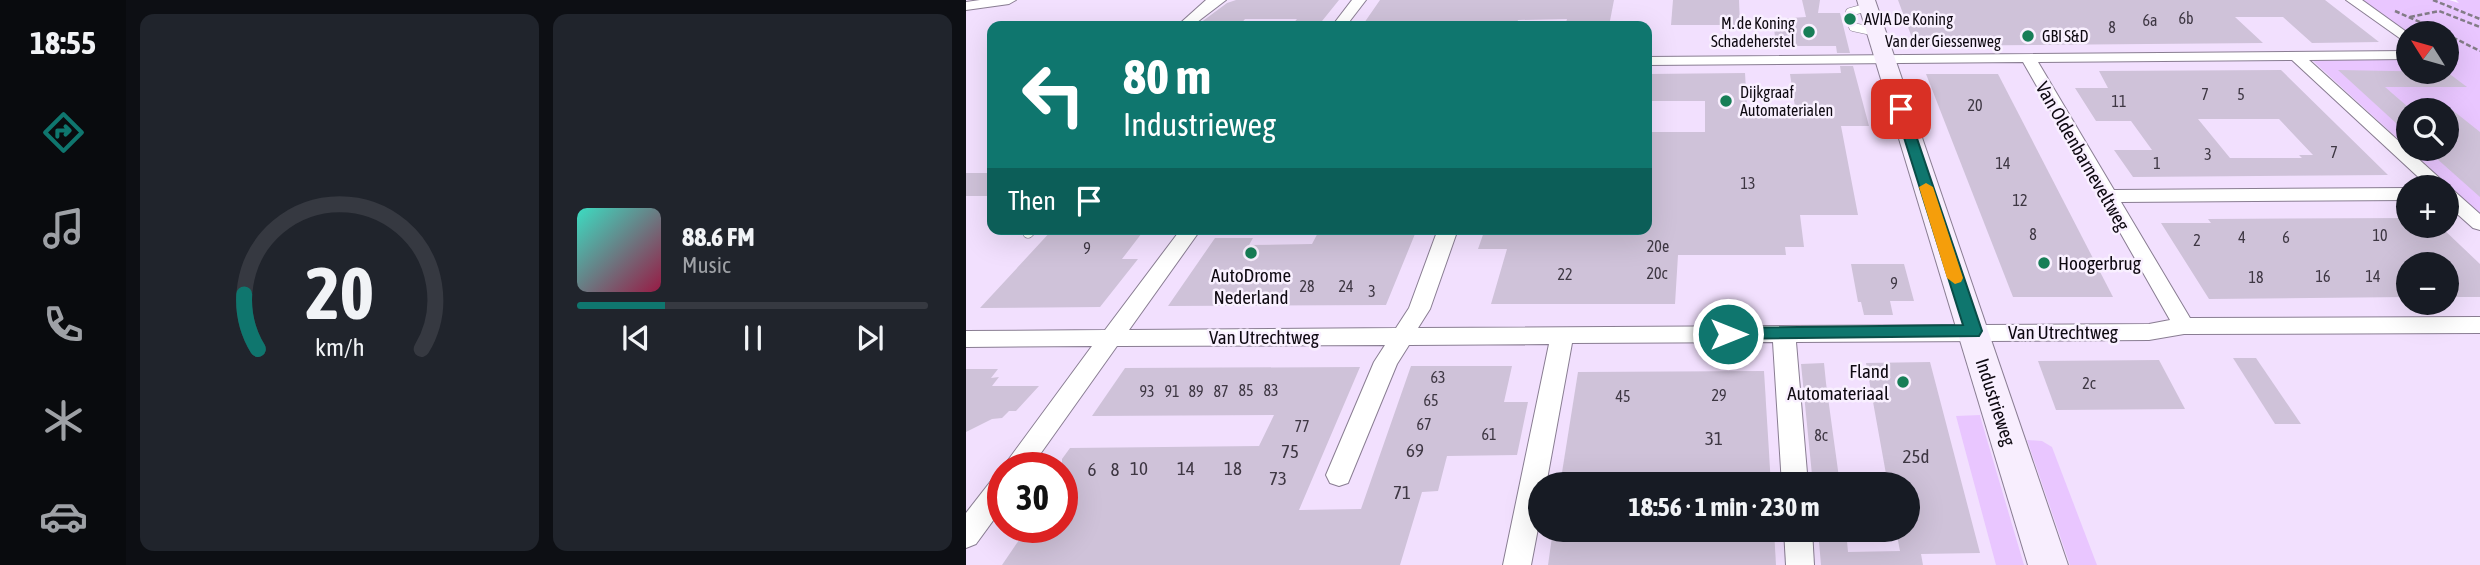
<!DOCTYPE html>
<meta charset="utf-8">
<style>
:root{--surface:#171b24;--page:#20242c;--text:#f1f3f6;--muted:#9ea1a6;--line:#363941;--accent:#0f766e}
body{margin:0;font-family:"Asap Condensed",sans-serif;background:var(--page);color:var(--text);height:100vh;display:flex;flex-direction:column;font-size:26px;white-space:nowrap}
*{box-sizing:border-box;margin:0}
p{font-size:23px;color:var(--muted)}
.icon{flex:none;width:38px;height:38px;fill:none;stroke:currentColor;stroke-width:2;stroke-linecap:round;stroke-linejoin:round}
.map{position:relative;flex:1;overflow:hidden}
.side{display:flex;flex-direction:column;gap:14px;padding:14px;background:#0d0f14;width:840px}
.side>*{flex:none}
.guide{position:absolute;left:21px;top:21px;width:665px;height:214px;border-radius:14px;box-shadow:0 7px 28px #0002;background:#0f766e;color:#fff;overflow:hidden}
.needle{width:46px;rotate:307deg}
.controls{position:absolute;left:1430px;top:21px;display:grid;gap:14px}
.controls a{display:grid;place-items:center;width:63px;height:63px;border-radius:50%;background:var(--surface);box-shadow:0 7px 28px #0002;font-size:35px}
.speed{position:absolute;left:21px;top:452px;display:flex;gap:14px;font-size:35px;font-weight:700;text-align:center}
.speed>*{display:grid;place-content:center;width:91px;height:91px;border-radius:50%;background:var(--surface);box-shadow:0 7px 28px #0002;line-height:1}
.speed .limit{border:10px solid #d22;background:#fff;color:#111}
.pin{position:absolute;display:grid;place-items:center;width:60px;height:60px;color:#fff;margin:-30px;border-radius:14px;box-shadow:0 4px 10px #0006}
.me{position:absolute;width:77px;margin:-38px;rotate:90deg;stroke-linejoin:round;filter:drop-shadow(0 0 5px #0008)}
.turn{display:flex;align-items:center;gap:24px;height:147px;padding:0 21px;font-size:32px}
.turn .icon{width:91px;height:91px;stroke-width:2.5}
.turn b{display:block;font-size:49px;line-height:60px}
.then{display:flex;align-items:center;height:66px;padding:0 21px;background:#0003;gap:14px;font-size:26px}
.side .card{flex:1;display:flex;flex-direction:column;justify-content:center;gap:10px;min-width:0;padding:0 24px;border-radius:14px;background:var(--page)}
.side .dial{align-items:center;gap:0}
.dial svg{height:182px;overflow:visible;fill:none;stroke:var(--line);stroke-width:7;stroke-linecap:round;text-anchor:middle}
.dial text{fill:var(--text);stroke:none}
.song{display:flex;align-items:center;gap:21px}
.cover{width:84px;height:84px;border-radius:10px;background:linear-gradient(135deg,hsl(170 70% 55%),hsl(340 70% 35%))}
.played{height:7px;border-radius:4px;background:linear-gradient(90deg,var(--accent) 25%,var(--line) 25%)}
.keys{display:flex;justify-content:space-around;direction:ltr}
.side .tiles{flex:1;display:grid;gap:14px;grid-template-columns:repeat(2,1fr)}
.trip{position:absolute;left:562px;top:472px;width:392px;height:70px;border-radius:35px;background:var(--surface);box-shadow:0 7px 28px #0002;font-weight:700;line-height:70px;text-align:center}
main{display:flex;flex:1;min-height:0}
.tabs{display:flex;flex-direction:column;width:126px;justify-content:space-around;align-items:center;background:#090b0e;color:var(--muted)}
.tabs .icon{width:49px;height:49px}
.tabs .on{color:var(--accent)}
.tabs b{font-size:32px;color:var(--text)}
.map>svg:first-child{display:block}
.built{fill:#f2e0fe;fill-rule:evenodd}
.green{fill:#e9c6ff;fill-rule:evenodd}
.building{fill:#cfc2d9;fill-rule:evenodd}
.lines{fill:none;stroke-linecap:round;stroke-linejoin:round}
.lane-far1-casing{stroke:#897d92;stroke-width:9}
.lane-casing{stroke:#897d92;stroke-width:11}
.street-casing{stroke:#897d92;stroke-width:2}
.secondary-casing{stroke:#897d92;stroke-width:2}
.path{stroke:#837c87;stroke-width:2.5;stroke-dasharray:5 2.5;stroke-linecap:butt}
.lane-far1{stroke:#fff;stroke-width:8}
.lane{stroke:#fff;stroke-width:10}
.street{fill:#fff;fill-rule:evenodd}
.secondary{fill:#f8eefe;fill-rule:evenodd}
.route{fill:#0f766e;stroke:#0a4d48;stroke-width:2}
.slow{fill:#f59e0b}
.poi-dot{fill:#177e57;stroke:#f9f0ff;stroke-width:2.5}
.labels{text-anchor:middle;stroke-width:5;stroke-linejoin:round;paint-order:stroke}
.number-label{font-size:16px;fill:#3e3743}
.far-poi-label{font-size:16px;fill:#0e0911;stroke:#f9f0ff;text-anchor:start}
.far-street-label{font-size:16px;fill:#0e0911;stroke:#f9f0ff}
.street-label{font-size:19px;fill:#0e0911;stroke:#f9f0ff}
.poi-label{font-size:19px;fill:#0e0911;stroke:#f9f0ff;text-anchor:start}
.near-number-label{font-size:19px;fill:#3e3743}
</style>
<main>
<nav class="tabs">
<b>18:55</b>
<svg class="icon on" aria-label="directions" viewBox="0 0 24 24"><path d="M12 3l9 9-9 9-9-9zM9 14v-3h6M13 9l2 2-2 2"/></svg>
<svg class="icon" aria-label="music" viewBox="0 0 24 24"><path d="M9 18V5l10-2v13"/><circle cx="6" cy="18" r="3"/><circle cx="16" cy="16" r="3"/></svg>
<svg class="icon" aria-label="phone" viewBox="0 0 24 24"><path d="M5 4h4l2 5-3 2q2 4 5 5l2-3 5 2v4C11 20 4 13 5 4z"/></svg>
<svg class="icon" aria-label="climate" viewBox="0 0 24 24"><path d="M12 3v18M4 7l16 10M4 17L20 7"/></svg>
<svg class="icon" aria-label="car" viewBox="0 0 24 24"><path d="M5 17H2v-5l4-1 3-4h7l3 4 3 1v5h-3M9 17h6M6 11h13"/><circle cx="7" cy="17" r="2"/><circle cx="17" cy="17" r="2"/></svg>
</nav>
<section class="side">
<div class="tiles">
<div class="card dial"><svg viewBox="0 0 100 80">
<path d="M14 69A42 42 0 1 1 86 69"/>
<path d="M14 69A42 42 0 0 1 8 45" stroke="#0f766e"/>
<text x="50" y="56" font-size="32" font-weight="700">20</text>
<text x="50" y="72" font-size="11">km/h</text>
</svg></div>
<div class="card">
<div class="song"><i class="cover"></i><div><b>88.6 FM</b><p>Music</p></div></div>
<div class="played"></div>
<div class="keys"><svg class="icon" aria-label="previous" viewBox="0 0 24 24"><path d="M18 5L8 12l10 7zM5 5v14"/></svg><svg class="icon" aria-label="pause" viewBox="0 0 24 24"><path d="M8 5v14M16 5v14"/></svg><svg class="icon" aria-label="next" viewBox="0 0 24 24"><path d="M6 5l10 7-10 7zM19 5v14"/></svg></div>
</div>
</div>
</section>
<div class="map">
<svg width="1514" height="565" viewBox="0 0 1514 565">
<rect width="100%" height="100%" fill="#f9f0ff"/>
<path class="built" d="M0,0H1408L1442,33V72H1480L1514,81V565H0ZM26,26H681V229H26ZM1442,110H1480V149H1442ZM1442,187H1480V226H1442ZM1442,264H1480V303H1442ZM37,467H96V527H37ZM574,485H942V530H574Z"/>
<g class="green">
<path d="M1392,0H1483L1493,3L1490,0H1514V214L1347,61L1349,58H1442V72H1480V33H1442ZM1442,110H1480V149H1442Z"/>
<path d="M1014,415V416L1058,565H1030L990,416Z"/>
<path d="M1061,440L1076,441L1086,447L1131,565H1104Z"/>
</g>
<g class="building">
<path d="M270,0H373L352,26H325L331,19H279L273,26H230L261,3Z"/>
<path d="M414,0H648L643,26H599L601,19L552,20L550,26H396Z"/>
<path d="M707,0H773L774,25H705Z"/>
<path d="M836,0H854L852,13H874L884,53H871L870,46H810L807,19L840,17Z"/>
<path d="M932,0H1359L1413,42L1346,43L1317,17H1269L1297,43L949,46Z"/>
<path d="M874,66H887L903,126H875L892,215H834L838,247H819L820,255H712L709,304H525L541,249H512L519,229H681V132H739V101H681V74L779,73L781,107H829L824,74L875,73Z"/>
<path d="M1315,70L1422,175L1167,177L1148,150H1186L1165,121H1130L1109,88H1142L1133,71ZM1232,119H1313L1347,155H1333L1336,158H1264Z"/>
<path d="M1372,70L1481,72L1501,87H1419L1442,107V134Z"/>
<path d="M960,74H1032L1147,297H1047Z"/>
<path d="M1480,105L1514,132V197L1460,149H1480Z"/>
<rect x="0" y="173" width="26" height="23"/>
<path d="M1442,218V226H1474L1514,264V297H1480V264H1442V297L1243,299L1195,223H1245L1242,219Z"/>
<path d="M87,229H179L156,259H172L134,307L14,308Z"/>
<path d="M354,229H451L420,305L202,306L249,238H287L283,245L346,244Z"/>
<path d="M885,264H938L948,301H924L927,315H898L895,302H892Z"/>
<path d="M1267,358H1290L1335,424H1309Z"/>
<path d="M1193,360L1219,409L1090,410L1072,361Z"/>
<path d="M964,362L1014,553L955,554L957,565H855L852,530H880L882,552L934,551L930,530H942V485H922L900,363Z"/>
<path d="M858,363L860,383L874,485H847L835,364Z"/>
<path d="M445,366H546L538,402H562L551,455L481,456L472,491L456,492L434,565H36L62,527H96V459L104,448L293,446L308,415L126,416L159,368L394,367L333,510L395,509Z"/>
<path d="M0,369H32L25,378L33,377L26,386H73L50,411H43L36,418L26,419L0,432Z"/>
<path d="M798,371L805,485H594L612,372Z"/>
<path d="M587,530H808L810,565H582Z"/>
</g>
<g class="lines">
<g class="lane-far1-casing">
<path id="lane-far1" d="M902,7L884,12L887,27L910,32"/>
</g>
<g class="lane-casing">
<path id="lane" d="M62,233L66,229"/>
</g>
<g class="street-casing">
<g id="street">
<path d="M14,0H50L43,4L0,10V2Z"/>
<path d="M240,0H260L226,26H211Z"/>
<path d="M386,0H400L380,26H366Z"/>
<path d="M1380,0H1396L1442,33V44Z"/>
<path d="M1442,51V59L1343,60L1479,183L1481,189L1487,190L1514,214V230L1507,228L1480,204V187H1463L1326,60L1072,62L1148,190L1442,188V200L1155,202L1224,318L1514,317V333L1218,334L1183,340L830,342L842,485H816L807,342L606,343L580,485H574V518L565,565H537L583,344L443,345L431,364L382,483L373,486L364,483L360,475L408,362L419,345L151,346L65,467H37L126,346L0,347V331L139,330L215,229H235L163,330L430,328L443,308L472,229H492L464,309L452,328L1183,324L1204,320L1057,62L681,65V57Z"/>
<path d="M37,474V507L10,544L0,548V513L28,477Z"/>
<path d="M818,530H846L848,565H820Z"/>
</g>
</g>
<g class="secondary-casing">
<path id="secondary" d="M891,0H909L1102,565H1062Z"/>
</g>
<g class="path">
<path d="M1467,0L1514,19"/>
<path d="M1429,11L1479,33"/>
<path d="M1444,17L1473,11L1514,27"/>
<path d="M1480,34L1514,51"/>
</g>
<use href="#lane-far1" class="lane-far1"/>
<use href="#lane" class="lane"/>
<use href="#street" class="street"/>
<use href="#secondary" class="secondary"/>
</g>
<path class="route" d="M935,105L941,109L1016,331L1013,336L756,339L754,334L756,330L762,328L997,325L929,109Z"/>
<path class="slow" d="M960,183L967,187L997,278L995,282L989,284L981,278L953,187Z"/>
<g class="poi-dot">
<circle cx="884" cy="19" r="7"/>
<circle cx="843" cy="32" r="7"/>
<circle cx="1062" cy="36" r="7"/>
<circle cx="760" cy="101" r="7"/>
<circle cx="285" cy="253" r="7"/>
<circle cx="1078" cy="263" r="7"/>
<circle cx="937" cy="382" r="7"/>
</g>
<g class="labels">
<g class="number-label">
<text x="1220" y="24">6b</text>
<text x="1184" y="26">6a</text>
<text x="1146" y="33">8</text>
<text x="1239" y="100">7</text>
<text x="1275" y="100">5</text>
<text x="1153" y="107">11</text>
<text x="1009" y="111">20</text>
<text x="1368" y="158">7</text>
<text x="1242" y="160">3</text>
<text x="1037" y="169">14</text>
<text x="1191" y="169">1</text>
<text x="782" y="189">13</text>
<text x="1054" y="206">12</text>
<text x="1067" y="240">8</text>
<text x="1414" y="241">10</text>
<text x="1276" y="243">4</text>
<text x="1320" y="243">6</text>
<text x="1231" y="246">2</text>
<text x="692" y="252">20e</text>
<text x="121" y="254">9</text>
<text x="691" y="279">20c</text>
<text x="599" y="280">22</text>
<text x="1357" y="282">16</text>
<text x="1407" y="282">14</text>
<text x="1290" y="283">18</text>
<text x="928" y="289">9</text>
<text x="341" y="292">28</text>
<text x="380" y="292">24</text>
<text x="406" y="297">3</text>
<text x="472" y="383">63</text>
<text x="1123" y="389">2c</text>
<text x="280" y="396">85</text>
<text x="305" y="396">83</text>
<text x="181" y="397">93</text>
<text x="206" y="397">91</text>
<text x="230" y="397">89</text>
<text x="255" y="397">87</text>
<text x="753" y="401">29</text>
<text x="657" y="402">45</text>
<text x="465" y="406">65</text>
<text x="458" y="430">67</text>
<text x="336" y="432">77</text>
<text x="523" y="440">61</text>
<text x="855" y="441">8c</text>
</g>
<g class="far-poi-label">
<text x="898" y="25">AVIA De Koning</text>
<text x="829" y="29" text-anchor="end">M. de Koning<tspan x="829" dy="18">Schadeherstel</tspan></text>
<text x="1076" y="42">GBI S&amp;D</text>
<text x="774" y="98">Dijkgraaf<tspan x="774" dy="18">Automaterialen</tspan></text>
</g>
<g class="far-street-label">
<text x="977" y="47">Van der Giessenweg</text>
</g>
<g class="street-label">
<text transform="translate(1117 156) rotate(60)" y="7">Van Oldenbarneveltweg</text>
<text x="1097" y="339">Van Utrechtweg</text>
<text x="298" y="344">Van Utrechtweg</text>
<text transform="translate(1030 402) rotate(72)" y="7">Industrieweg</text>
</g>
<g class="poi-label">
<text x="1092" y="270">Hoogerbrug</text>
<text x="285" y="282" text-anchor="middle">AutoDrome<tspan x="285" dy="22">Nederland</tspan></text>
<text x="923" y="378" text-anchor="end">Fland<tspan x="923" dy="22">Automateriaal</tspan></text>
</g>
<g class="near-number-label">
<text x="748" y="445">31</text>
<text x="449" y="457">69</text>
<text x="324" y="458">75</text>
<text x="950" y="463">25d</text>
<text x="173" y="475">10</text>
<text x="220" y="475">14</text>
<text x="267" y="475">18</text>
<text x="126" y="476">6</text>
<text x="149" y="476">8</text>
<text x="312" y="485">73</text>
<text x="436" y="499">71</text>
</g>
</g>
</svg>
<div class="controls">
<a><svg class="needle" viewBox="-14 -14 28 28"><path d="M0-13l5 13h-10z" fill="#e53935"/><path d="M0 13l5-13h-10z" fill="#9ea1a6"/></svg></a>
<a><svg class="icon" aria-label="search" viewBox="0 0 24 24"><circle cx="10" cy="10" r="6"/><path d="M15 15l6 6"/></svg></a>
<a>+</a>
<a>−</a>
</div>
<div class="speed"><div class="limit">30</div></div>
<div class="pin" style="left:935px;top:109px;background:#d93025"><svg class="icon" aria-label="arrive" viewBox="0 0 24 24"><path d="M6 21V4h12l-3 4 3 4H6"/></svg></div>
<svg class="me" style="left:762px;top:334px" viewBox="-20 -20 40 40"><circle r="17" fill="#0f766e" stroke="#fff" stroke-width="3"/><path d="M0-11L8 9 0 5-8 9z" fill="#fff"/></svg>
<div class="trip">18:56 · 1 min · 230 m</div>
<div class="guide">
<div class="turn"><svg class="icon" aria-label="left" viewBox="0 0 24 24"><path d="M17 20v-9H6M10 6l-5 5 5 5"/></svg><div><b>80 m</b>Industrieweg</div></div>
<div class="then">Then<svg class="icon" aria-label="arrive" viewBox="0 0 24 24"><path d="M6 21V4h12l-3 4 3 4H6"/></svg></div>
</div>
</div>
</main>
